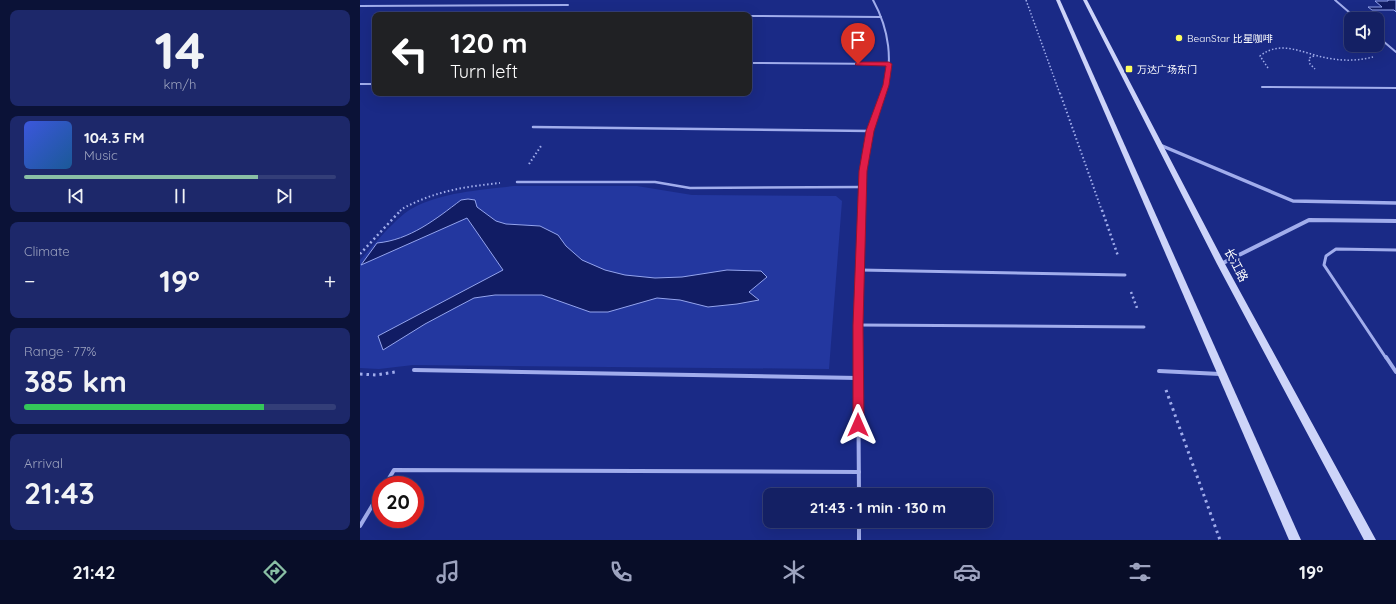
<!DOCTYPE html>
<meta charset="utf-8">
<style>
:root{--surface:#142064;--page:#1d286a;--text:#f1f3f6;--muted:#9da3bf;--line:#333e78;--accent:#8abfa5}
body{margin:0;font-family:Quicksand,"Noto Sans SC",sans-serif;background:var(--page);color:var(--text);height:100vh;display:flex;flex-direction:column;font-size:15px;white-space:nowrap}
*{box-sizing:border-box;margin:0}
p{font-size:13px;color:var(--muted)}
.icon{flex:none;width:22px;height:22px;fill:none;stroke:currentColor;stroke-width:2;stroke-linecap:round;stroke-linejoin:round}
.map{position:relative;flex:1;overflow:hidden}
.panel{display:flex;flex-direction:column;gap:10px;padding:10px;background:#0b1237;width:360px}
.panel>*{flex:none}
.top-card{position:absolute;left:12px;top:12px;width:380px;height:84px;border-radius:8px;box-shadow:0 4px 16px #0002,0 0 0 1px var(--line);background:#202124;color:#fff;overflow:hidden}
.tools{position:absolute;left:984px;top:12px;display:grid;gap:8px}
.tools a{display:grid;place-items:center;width:40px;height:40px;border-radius:8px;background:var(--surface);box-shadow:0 4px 16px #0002,0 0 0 1px var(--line);font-size:20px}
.speed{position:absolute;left:12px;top:476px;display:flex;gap:8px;font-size:20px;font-weight:700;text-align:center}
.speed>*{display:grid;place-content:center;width:52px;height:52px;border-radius:50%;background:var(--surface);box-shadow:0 4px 16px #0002,0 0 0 1px var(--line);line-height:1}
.speed .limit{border:6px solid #d22;background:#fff;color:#111}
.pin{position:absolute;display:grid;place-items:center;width:34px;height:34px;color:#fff;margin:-41px -17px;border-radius:50% 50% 50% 0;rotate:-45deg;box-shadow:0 0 4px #0007}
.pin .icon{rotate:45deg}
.me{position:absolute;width:44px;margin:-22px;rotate:0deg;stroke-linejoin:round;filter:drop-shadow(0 0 3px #0008)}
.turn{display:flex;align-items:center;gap:14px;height:84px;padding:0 12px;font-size:18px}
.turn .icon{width:52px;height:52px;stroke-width:2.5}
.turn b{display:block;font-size:28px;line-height:34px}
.big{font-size:30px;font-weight:700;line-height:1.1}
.panel .card{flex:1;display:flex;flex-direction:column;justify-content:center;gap:6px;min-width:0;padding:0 14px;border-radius:8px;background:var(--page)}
.panel .dial{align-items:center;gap:0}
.dial b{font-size:52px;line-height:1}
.song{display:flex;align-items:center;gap:12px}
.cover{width:48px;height:48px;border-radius:6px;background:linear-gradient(135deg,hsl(230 70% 55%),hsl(210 70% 35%))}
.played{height:4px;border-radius:2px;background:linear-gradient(90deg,var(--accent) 75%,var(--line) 75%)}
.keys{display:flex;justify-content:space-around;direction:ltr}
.heat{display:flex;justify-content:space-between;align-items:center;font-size:22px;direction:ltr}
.charge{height:6px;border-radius:3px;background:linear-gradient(90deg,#34c759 77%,var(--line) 0)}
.trip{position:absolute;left:403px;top:488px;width:230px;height:40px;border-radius:8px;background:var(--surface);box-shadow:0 4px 16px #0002,0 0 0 1px var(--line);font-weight:700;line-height:40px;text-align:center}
.menu{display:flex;height:64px;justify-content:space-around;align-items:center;background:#080d28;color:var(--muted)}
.menu .icon{width:28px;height:28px}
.menu .current{color:var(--accent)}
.menu b{font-size:18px;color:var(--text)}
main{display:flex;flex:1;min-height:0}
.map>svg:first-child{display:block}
.green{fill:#23379f}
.water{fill:#111c64;stroke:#94a4ee}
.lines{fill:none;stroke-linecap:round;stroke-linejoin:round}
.path-far3{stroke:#a1adec;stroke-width:1.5;stroke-dasharray:1.5 2;stroke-linecap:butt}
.path-far2{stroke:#a1adec;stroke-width:2;stroke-dasharray:1.5 2.5;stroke-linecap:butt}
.path-far1{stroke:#a1adec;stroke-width:2.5;stroke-dasharray:2 3;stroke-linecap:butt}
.path{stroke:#a1adec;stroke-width:3;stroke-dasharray:2.5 4;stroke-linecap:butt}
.lane-far3{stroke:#a1adec;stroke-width:2}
.lane-far2{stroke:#a1adec;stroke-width:2.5}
.lane-far1{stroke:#a1adec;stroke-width:3}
.lane{stroke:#a1adec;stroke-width:4}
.street-far1{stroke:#a1adec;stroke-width:3.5}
.street{stroke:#a1adec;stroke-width:4}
.secondary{fill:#cdd4f9;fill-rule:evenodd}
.route{fill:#e11d48;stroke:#92132f}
.poi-dot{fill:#fefe5d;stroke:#1a2a86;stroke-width:1.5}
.labels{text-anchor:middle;stroke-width:4;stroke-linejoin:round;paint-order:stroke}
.far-poi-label{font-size:10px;fill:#fff;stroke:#1a2a86;text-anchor:start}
.street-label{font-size:12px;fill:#fff;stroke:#1a2a86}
</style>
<main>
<section class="panel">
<div class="card dial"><b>14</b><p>km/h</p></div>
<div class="card">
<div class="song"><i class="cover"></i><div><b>104.3 FM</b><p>Music</p></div></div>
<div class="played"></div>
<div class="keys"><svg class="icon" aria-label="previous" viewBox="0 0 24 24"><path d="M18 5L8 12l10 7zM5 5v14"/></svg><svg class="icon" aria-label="pause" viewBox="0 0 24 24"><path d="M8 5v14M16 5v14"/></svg><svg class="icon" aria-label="next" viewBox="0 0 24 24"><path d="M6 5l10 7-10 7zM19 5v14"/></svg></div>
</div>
<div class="card"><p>Climate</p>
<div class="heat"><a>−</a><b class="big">19°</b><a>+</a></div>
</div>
<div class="card"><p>Range · 77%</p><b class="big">385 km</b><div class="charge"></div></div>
<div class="card"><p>Arrival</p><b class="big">21:43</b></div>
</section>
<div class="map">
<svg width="1036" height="540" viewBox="0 0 1036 540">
<rect width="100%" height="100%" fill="#1a2a86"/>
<path class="green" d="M154,186H277L332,195L476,196L482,201L469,369L53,365L19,369L0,368V260C13,246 37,216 53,208C82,192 122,190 154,186Z"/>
<g class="water">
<path d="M1028,0H1036V12L1034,10H1012L1008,7H1022L1015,1H1028Z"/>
<path d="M108,199L115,200L117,207L136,221L146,224L180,226L198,235L206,246L222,260L245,270L265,275L295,278L322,277L367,270L401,271L407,277L389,292L399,300L377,304L348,307L320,300L297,298L248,312H230L182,295H135L114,298L95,308L65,324L23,350L18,336L143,270L107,218L1,265L17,243C50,240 76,219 101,200Z"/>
</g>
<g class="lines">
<g class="path-far3">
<path d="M666,0L700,94"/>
<path d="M954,56L949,58L950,64L955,69"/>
<path d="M908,68L900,56C921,39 944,54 967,58C983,61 998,61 1013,57"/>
</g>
<g class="path-far2">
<path d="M700,93L742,211"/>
<path d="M169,164L181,146"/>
<path d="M40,211C44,207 50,205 56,202C83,190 110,186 140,183"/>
</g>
<g class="path-far1">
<path d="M742,210L758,256"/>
<path d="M0,254L41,210"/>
<path d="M771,292L777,308"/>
</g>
<g class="path">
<path d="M0,374L16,375L35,372"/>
<path d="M806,390L860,540"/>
</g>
<g class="lane-far3">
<path d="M513,0C529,29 534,62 523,94"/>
<path d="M975,0L997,19"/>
<path d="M0,6L208,5"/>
<path d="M250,15H310"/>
<path d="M389,16L521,17"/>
<path d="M1017,36L1036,52"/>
<path d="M389,63L529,64"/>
<path d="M0,84H15"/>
<path d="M902,87L1036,88"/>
</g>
<g class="lane-far2">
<path d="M173,127L510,131"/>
<path d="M157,182H295L330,188L503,187"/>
<path d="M502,211L503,171L510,131L523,93"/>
</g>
<g class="lane-far1">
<path d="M500,270L765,275"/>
<path d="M498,325L784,327"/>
<path d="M498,358L502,210"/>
<path d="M1026,358L964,265L966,256L976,249L1036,250"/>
</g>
<g class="lane">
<path d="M498,357L499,495"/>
<path d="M1026,357L1036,372"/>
<path d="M54,370L498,378"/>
<path d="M799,371L860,374"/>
<path d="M25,485L34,470L499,472"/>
<path d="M499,521V540"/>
<path d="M0,526L21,491"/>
</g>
<path class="street-far1" d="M800,145L933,201L1036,203"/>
<path class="street" d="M861,264L949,220L1036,221"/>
<g class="secondary">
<path d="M696,0H700L941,540H929Z"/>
<path d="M723,0H727L865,264L1016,540H1004L857,264Z"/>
</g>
</g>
<path class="route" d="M498,62H529L532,64L529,85L514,131L507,171L503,325L504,425L502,429L498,430L494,429L493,425V325L499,171L506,131L523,85L526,66L496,65L495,64Z"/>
<g class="poi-dot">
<circle cx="819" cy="38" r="4"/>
<rect x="765" y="65" width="8" height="8" rx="2"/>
</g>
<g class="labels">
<g class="far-poi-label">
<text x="827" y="42">BeanStar 比星咖啡</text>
<text x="777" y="73">万达广场东门</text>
</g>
<g class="street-label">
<text transform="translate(876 265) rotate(62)" y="4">长江路</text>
</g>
</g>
</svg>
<div class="tools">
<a><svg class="icon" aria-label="sound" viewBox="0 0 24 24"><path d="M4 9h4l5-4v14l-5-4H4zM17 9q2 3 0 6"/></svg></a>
</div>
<div class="speed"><div class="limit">20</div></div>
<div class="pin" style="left:498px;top:64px;background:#d93025"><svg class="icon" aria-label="arrive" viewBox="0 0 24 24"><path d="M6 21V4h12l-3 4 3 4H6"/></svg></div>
<svg class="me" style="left:498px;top:425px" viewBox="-20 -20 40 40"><path d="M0-17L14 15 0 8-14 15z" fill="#e11d48" stroke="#fff" stroke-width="4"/></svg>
<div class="trip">21:43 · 1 min · 130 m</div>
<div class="top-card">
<div class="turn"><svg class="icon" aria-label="left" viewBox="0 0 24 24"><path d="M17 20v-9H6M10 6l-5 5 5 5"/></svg><div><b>120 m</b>Turn left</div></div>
</div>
</div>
</main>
<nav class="menu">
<b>21:42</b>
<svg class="icon current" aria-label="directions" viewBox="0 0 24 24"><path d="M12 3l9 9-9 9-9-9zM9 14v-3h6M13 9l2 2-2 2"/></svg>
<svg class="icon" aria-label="music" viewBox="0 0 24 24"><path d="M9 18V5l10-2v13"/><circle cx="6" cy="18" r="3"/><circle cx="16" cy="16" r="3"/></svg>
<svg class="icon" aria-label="phone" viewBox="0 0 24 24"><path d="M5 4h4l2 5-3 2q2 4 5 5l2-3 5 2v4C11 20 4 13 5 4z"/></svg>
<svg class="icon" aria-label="climate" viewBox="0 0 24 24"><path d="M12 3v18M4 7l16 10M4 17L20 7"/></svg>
<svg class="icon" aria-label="car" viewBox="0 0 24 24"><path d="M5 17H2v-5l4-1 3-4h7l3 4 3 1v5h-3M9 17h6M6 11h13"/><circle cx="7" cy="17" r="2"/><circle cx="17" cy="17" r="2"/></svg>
<svg class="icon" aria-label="filters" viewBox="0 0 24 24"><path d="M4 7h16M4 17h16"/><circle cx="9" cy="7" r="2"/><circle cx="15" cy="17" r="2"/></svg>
<b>19°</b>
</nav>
